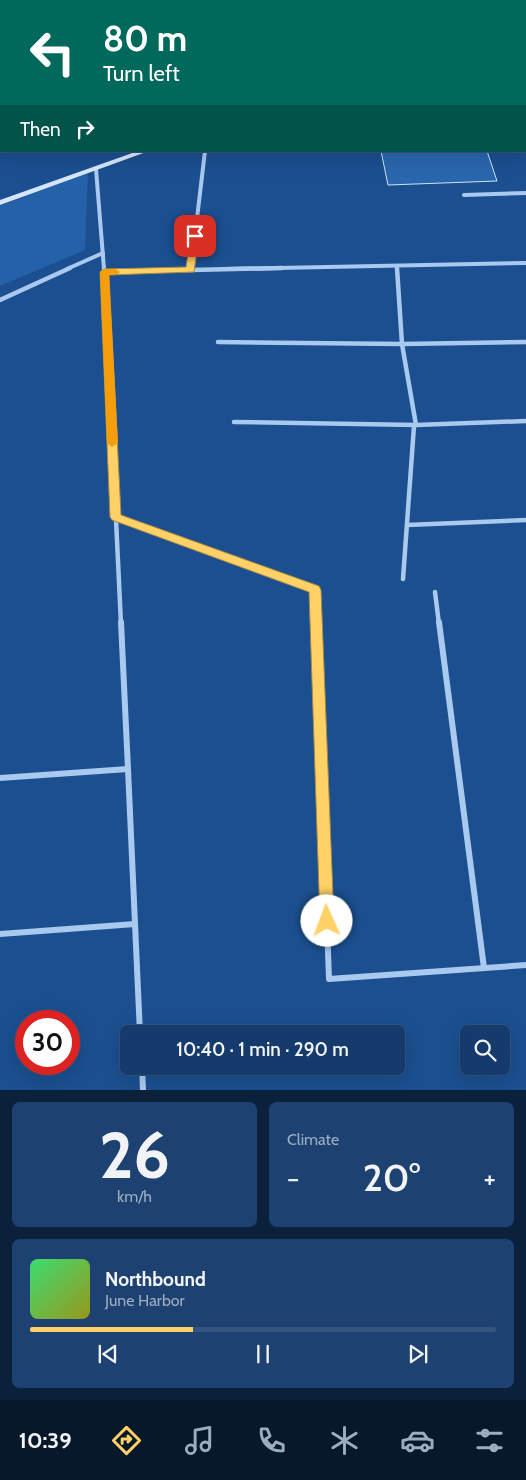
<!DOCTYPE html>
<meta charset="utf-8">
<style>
:root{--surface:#143b6b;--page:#1d4271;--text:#f1f3f6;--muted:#9dadc1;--line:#33557e;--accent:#ffd166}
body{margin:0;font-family:Cabin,sans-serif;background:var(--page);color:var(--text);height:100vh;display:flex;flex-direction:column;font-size:19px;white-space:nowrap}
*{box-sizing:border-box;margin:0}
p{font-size:16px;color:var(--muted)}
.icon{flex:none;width:28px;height:28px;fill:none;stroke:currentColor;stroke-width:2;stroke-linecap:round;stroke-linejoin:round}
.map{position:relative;height:1090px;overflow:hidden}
.sheet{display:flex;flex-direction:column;gap:12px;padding:12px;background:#0b203b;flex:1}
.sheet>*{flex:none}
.guide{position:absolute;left:0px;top:0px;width:526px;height:152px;box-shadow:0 5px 20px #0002,0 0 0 1px var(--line);background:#00695c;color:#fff;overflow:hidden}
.controls{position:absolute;left:460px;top:1025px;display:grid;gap:10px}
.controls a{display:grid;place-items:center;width:50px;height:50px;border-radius:8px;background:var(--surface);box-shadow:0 5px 20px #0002,0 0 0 1px var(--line);font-size:25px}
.speed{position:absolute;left:15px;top:1010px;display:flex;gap:10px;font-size:25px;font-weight:700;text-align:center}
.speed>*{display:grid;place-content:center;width:65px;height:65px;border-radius:50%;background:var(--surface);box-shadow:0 5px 20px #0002,0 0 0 1px var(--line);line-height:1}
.speed .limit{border:8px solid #d22;background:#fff;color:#111}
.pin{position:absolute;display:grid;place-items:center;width:42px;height:42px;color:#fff;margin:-21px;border-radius:10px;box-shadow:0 2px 8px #0006}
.me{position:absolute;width:55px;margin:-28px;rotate:358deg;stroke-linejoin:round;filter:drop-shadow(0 0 4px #0008)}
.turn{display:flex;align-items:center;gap:18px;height:105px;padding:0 20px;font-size:22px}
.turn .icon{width:65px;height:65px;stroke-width:2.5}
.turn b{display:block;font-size:35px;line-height:42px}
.then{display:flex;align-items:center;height:48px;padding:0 20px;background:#0003;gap:10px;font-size:19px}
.big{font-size:38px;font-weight:600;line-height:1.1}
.sheet .widget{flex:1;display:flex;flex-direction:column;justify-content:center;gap:8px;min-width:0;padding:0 18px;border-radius:8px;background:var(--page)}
.sheet .dial{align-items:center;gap:0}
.dial b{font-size:65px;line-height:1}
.song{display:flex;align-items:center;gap:15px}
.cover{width:60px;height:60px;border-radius:8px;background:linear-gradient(135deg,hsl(140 70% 55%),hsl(60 70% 35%))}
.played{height:5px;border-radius:2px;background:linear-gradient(90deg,var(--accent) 35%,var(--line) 35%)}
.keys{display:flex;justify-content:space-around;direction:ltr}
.heat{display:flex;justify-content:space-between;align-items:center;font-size:28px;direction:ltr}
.sheet .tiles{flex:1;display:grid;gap:12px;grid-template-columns:1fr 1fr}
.widget:last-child{grid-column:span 2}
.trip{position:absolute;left:120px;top:1025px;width:285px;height:50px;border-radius:8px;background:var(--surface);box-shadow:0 5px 20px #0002,0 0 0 1px var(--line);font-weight:600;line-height:50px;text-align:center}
.tab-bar{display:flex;height:80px;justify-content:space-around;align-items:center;background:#08182b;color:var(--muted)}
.tab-bar .icon{width:35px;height:35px}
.tab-bar .current{color:var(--accent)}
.tab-bar b{font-size:22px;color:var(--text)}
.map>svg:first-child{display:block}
.green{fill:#2461a8}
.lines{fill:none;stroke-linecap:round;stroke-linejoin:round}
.stream{fill:#9cc4f0;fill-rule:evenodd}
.building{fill:#2a66ad;stroke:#cfe3fa}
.street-far2{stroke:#a9c9ee;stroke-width:4}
.street-far1{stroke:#a9c9ee;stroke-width:4.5}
.street{stroke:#a9c9ee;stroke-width:6}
.secondary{fill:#d6e6fa;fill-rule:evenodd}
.route{fill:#ffd166;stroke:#a68842}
.slow{fill:#f59e0b}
</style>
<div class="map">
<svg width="526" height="1090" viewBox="0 0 526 1090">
<rect width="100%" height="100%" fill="#1b4f8f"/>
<path class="green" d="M88,171L85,250L0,286V206Z"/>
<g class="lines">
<g class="stream">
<path d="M296,0H301L300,1H296Z"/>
<rect x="0" y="65" width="1" height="3"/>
</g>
</g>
<path class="building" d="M381,151H487L497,181L388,185Z"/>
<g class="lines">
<g class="street-far2">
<path d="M96,169L104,269"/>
<path d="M464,195L526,193"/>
<path d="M397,266V269"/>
<path d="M67,269L103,253"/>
<path d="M191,269L205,151"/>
<path d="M223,269L526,263"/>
</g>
<g class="street-far1">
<path d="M104,268L121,624"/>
<path d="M397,268L402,344L416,425L414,426L403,579"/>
<path d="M104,272L282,268"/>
<path d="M0,300L70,268"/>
<path d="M218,342L402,344L526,342"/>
<path d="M234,422L416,425L526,421"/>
<path d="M116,517L315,590L316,624"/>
<path d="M407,525L526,520"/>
<path d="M435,592L439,624"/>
</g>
<g class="street">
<path d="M316,622L329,979L526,965"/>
<path d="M439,622L484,968"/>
<path d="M128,769L140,1034"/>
<path d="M0,778L128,769L121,622"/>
<path d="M0,934L135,924"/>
<path d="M142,1066L143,1090"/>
</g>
<g class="secondary">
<path d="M332,0H344L345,1H333Z"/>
<rect x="525" y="30" width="1" height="4"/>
<rect x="525" y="118" width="1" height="4"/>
<path d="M138,151H149L0,205V200Z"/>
</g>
</g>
<path class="route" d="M191,234H195L199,236L194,272L109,275L121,515L319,586L321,590L334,921L332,926L327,928L322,926L320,921L309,592L112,520L110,517L100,272L104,269L186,267Z"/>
<path class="slow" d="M104,269H115L120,272L118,274L109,275L118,443L112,447L107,443L100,272Z"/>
</svg>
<div class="controls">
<a><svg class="icon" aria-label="search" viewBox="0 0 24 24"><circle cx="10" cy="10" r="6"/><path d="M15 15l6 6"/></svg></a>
</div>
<div class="speed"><div class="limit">30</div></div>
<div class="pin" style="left:195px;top:236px;background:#d93025"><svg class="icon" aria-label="arrive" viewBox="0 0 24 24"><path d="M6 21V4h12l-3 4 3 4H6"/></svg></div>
<svg class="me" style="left:327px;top:921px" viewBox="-20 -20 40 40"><circle r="19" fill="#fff"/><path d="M0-13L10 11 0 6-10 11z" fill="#ffd166"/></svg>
<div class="trip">10:40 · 1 min · 290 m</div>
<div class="guide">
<div class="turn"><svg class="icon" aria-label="left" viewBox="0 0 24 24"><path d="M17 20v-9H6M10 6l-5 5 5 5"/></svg><div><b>80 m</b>Turn left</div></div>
<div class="then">Then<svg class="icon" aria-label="right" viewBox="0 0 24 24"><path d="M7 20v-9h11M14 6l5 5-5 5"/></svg></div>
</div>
</div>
<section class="sheet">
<div class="tiles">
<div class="widget dial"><b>26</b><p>km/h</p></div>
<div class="widget"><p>Climate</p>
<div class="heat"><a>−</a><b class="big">20°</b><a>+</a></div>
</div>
<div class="widget">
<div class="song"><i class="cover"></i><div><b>Northbound</b><p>June Harbor</p></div></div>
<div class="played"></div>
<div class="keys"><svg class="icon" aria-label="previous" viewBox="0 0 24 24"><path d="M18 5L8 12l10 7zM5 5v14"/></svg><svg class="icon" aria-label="pause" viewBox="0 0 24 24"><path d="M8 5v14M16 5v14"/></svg><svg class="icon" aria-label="next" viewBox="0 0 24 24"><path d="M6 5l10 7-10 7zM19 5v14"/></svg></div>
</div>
</div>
</section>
<nav class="tab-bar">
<b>10:39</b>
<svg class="icon current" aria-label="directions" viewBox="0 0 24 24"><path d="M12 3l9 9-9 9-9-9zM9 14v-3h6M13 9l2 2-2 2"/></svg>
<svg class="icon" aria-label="music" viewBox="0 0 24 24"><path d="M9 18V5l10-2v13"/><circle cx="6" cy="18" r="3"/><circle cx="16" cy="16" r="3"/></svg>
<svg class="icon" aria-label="phone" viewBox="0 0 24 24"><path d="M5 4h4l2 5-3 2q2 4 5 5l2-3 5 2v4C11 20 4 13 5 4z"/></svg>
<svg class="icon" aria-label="climate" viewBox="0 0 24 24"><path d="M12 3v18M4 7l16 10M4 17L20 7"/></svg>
<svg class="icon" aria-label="car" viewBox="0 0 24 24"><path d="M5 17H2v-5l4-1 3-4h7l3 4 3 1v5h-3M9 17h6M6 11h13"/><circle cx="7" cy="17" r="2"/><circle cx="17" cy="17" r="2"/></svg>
<svg class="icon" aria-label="filters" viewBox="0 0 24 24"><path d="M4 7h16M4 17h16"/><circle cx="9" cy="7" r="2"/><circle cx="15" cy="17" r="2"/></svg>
</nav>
